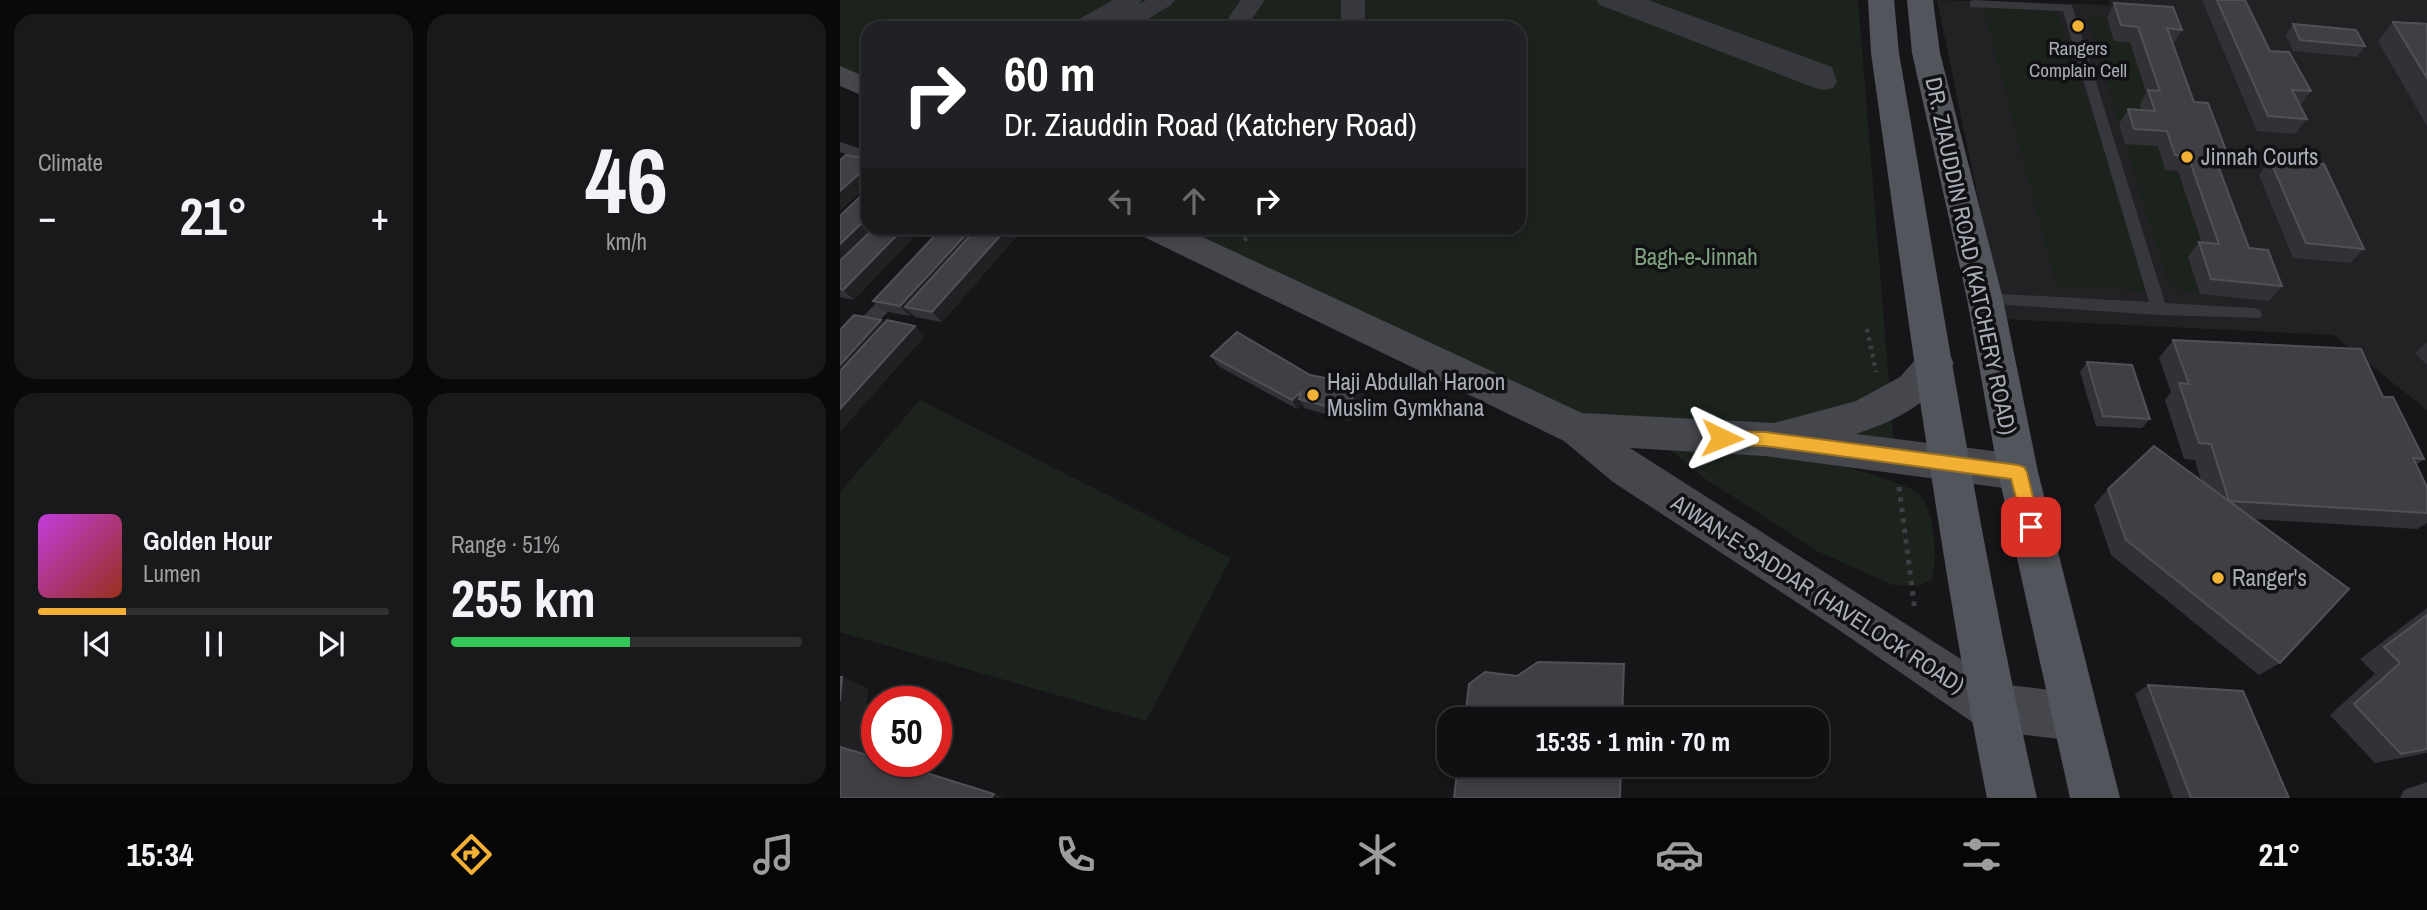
<!DOCTYPE html>
<meta charset="utf-8">
<style>
:root{--surface:#101012;--page:#19191b;--text:#f1f3f6;--muted:#9c9d9f;--line:#303032;--accent:#f2b134}
body{margin:0;font-family:"Archivo Narrow",sans-serif;background:var(--page);color:var(--text);height:100vh;display:flex;flex-direction:column;font-size:26px;white-space:nowrap}
*{box-sizing:border-box;margin:0}
p{font-size:23px;color:var(--muted)}
.icon{flex:none;width:38px;height:38px;fill:none;stroke:currentColor;stroke-width:2;stroke-linecap:round;stroke-linejoin:round}
.map{position:relative;flex:1;overflow:hidden}
.panel{display:flex;flex-direction:column;gap:14px;padding:14px;background:#09090a;width:840px}
.panel>*{flex:none}
.top-card{position:absolute;left:21px;top:21px;width:665px;height:214px;border-radius:21px;box-shadow:0 4px 10px #0003,0 0 0 2px var(--line);background:#202124;color:#fff;overflow:hidden}
.speed{position:absolute;left:21px;top:686px;display:flex;gap:14px;font-size:35px;font-weight:700;text-align:center}
.speed>*{display:grid;place-content:center;width:91px;height:91px;border-radius:50%;background:var(--surface);box-shadow:0 4px 10px #0003,0 0 0 2px var(--line);line-height:1}
.speed .limit{border:10px solid #d22;background:#fff;color:#111}
.pin{position:absolute;display:grid;place-items:center;width:60px;height:60px;color:#fff;margin:-30px;border-radius:14px;box-shadow:0 4px 10px #0006}
.me{position:absolute;width:77px;margin:-38px;rotate:92deg;stroke-linejoin:round;filter:drop-shadow(0 0 5px #0008)}
.turn{display:flex;align-items:center;gap:24px;height:147px;padding:0 28px;font-size:32px}
.turn .icon{width:91px;height:91px;stroke-width:2.5}
.turn b{display:block;font-size:49px;line-height:60px}
.lanes{display:flex;align-items:center;height:66px;padding:0 28px;background:#0003;justify-content:center;gap:35px;direction:ltr}
.lanes .off{opacity:.35}
.big{font-size:52px;font-weight:700;line-height:1.1}
.panel .card{flex:1;display:flex;flex-direction:column;justify-content:center;gap:10px;min-width:0;padding:0 24px;border-radius:21px;background:var(--page)}
.panel .dial{align-items:center;gap:0}
.dial b{font-size:91px;line-height:1}
.song{display:flex;align-items:center;gap:21px}
.cover{width:84px;height:84px;border-radius:10px;background:linear-gradient(135deg,hsl(290 70% 55%),hsl(10 70% 35%))}
.played{height:7px;border-radius:4px;background:linear-gradient(90deg,var(--accent) 25%,var(--line) 25%)}
.keys{display:flex;justify-content:space-around;direction:ltr}
.heat{display:flex;justify-content:space-between;align-items:center;font-size:38px;direction:ltr}
.charge{height:10px;border-radius:5px;background:linear-gradient(90deg,#34c759 51%,var(--line) 0)}
.panel .tiles{flex:1;display:grid;gap:14px;grid-template-columns:repeat(2,1fr)}
.trip{position:absolute;left:597px;top:707px;width:392px;height:70px;border-radius:21px;background:var(--surface);box-shadow:0 4px 10px #0003,0 0 0 2px var(--line);font-weight:700;line-height:70px;text-align:center}
.tab-bar{display:flex;height:112px;justify-content:space-around;align-items:center;background:#060607;color:var(--muted)}
.tab-bar .icon{width:49px;height:49px}
.tab-bar .selected{color:var(--accent)}
.tab-bar b{font-size:32px;color:var(--text)}
main{display:flex;flex:1;min-height:0}
.map>svg:first-child{display:block}
.built{fill:#222225}
.green{fill:#1c231d}
.lines{fill:none;stroke-linecap:round;stroke-linejoin:round}
.path-far1{stroke:#3d3f44;stroke-width:4.5;stroke-dasharray:3.5 5;stroke-linecap:butt}
.path{stroke:#3d3f44;stroke-width:5;stroke-dasharray:4.5 6;stroke-linecap:butt}
.lane{fill:#37383d;fill-rule:evenodd}
.street{fill:#37383d;fill-rule:evenodd}
.secondary{fill:#45474d;fill-rule:evenodd}
.primary{fill:#53555c;fill-rule:evenodd}
.wall{fill:#323236}
.shaded-wall{fill:#212124}
.building{fill:#3f3f44;stroke:#4f5156;stroke-width:2}
.route{fill:#f2b134;stroke:#9d7322;stroke-width:2}
.poi-dot{fill:#f2b134;stroke:#111113;stroke-width:2.5}
.labels{text-anchor:middle;stroke-width:7;stroke-linejoin:round;paint-order:stroke}
.far-poi-label{font-size:19px;fill:#a8adb8;stroke:#111113}
.poi-label{font-size:23px;fill:#a8adb8;stroke:#111113;text-anchor:start}
.street-label{font-size:23px;fill:#a8adb8;stroke:#111113}
.park-label{font-size:23px;fill:#7fa381;stroke:#111113}
</style>
<main>
<section class="panel">
<div class="tiles">
<div class="card"><p>Climate</p>
<div class="heat"><a>−</a><b class="big">21°</b><a>+</a></div>
</div>
<div class="card dial"><b>46</b><p>km/h</p></div>
<div class="card">
<div class="song"><i class="cover"></i><div><b>Golden Hour</b><p>Lumen</p></div></div>
<div class="played"></div>
<div class="keys"><svg class="icon" aria-label="previous" viewBox="0 0 24 24"><path d="M18 5L8 12l10 7zM5 5v14"/></svg><svg class="icon" aria-label="pause" viewBox="0 0 24 24"><path d="M8 5v14M16 5v14"/></svg><svg class="icon" aria-label="next" viewBox="0 0 24 24"><path d="M6 5l10 7-10 7zM19 5v14"/></svg></div>
</div>
<div class="card"><p>Range · 51%</p><b class="big">255 km</b><div class="charge"></div></div>
</div>
</section>
<div class="map">
<svg width="1587" height="798" viewBox="0 0 1587 798">
<rect width="100%" height="100%" fill="#161618"/>
<path class="built" d="M1097,0L1270,5L1269,0H1587V410L1493,335L1163,319Z"/>
<g class="green">
<path d="M0,0H1018L1055,458L738,429L321,228H679V28H28V86L0,72Z"/>
<path d="M1143,7L1216,10L1312,292L1216,286Z"/>
<path d="M1247,15L1267,18L1274,41L1290,42L1311,106L1306,126L1279,124Z"/>
<path d="M1285,144L1318,146L1325,170L1338,171L1368,259L1348,258L1360,294L1340,291L1327,281Z"/>
<path d="M80,400L391,558L306,721L0,632V492Z"/>
<path d="M827,447C901,454 978,453 1048,480C1060,484 1073,488 1081,497C1095,512 1097,560 1092,580L1077,586L1053,585L979,552L864,478Z"/>
</g>
<g class="lines">
<g class="path-far1">
<path d="M404,240L420,228"/>
<path d="M1027,329L1036,372"/>
</g>
<path class="path" d="M1059,487L1075,611"/>
<g class="lane">
<path d="M1134,0L1232,5L1325,303L1414,308L1420,310L1422,314L1420,318L1319,315L1139,303L1137,299L1145,293L1309,302L1223,11L1130,7V1Z"/>
<path d="M0,142L28,151V161L0,152Z"/>
<path d="M56,287L62,289L64,293L62,297L6,356L0,358V340L50,289Z"/>
<path d="M1587,782V798H1560L1564,790Z"/>
</g>
<g class="street">
<path d="M273,0H302L299,4L306,0H335L331,5L293,28H264L267,23L259,28H229L232,23Z"/>
<path d="M401,0H425L409,23L412,28H381Z"/>
<rect x="501" y="0" width="24" height="28"/>
<path d="M756,0H808L992,67L997,82L993,88L984,90L975,88L760,5Z"/>
</g>
<g class="secondary">
<path d="M0,66L28,78V98L0,86Z"/>
<path d="M297,228H343L742,413L934,423L1016,401L1060,377L1082,352L1095,348L1108,352L1114,363C1093,403 1057,420 1016,434L1178,454L1192,460L1198,472L1192,484L1178,490L925,456L790,448L1160,684L1235,693L1252,700L1259,717L1252,734L1235,741L1152,731L1135,724L999,630L773,482L724,441L302,236Z"/>
</g>
<g class="primary">
<path d="M1028,0H1054L1059,53C1102,302 1141,551 1197,798H1147C1098,551 1066,302 1031,53Z"/>
<path d="M1067,0H1093L1100,53L1163,299L1198,472L1280,798H1230L1158,472L1127,299L1072,53Z"/>
</g>
</g>
<g class="wall">
<path d="M1362,0H1405L1430,51L1471,91L1460,106L1467,119L1455,134L1417,131Z"/>
<path d="M1274,3L1342,30L1333,45L1354,102L1387,153L1378,166L1409,248L1442,286L1429,301L1360,294L1348,257L1359,242L1362,243L1338,171L1325,170L1318,146L1285,144L1279,124L1288,109L1301,110L1300,105L1306,92L1290,42L1274,41L1267,18Z"/>
<path d="M1553,22L1587,24V126L1538,41Z"/>
<path d="M1453,24L1525,46L1517,57L1453,51L1446,35Z"/>
<path d="M1430,160L1524,249L1510,263L1453,258L1419,175Z"/>
<path d="M0,216L14,300L0,297Z"/>
<path d="M102,228H184L102,322L75,317L72,314L70,316L43,311L33,301Z"/>
<path d="M1333,340L1543,397L1584,459L1576,465L1587,487V523L1577,529L1413,519L1440,663L1419,675L1271,555L1254,505L1268,489L1361,481L1355,460L1344,459L1325,400L1331,392L1319,358Z"/>
<path d="M1587,342V365L1575,353Z"/>
<path d="M371,356L520,385L524,395L510,421L464,408L463,405L457,409L378,366Z"/>
<path d="M1247,362L1310,419L1302,428L1256,426L1240,372Z"/>
<path d="M1587,608V753L1535,763L1490,715L1535,674L1520,659Z"/>
<path d="M1308,685L1449,798H1333L1295,694Z"/>
</g>
<g class="shaded-wall">
<path d="M28,166V185L0,211V191Z"/>
<path d="M28,217V228H38L0,265V244Z"/>
<path d="M64,228H83L14,300L3,290Z"/>
<path d="M132,228H150L65,307L72,314L70,316L60,306Z"/>
<path d="M167,228H184L102,322L92,312Z"/>
<path d="M41,320L52,330L0,388V365Z"/>
<path d="M75,326L85,336L0,432V409Z"/>
<path d="M520,385L524,395L510,421L505,411Z"/>
<path d="M462,391L459,399L463,405L457,409L452,400Z"/>
<path d="M2,677L28,688L24,755L0,747V701Z"/>
<path d="M154,794L165,798H151Z"/>
</g>
<g class="building">
<path d="M1377,0H1405L1430,51L1449,52L1471,91L1452,90L1467,119L1428,116Z"/>
<path d="M1274,3L1333,7L1342,30L1327,28L1354,102L1368,103L1387,153L1373,152L1409,248L1428,250L1442,286L1371,279L1359,242L1379,244L1348,156L1335,155L1327,131L1294,129L1288,109L1315,111L1308,90L1320,91L1298,27L1281,25Z"/>
<path d="M1553,22L1587,24V78Z"/>
<path d="M1453,24L1516,30L1525,46L1460,40Z"/>
<path d="M6,155L28,159V166L0,191V160Z"/>
<path d="M1430,160L1484,164L1524,249L1466,243Z"/>
<path d="M28,189V217L0,244V216Z"/>
<path d="M34,228H64L3,290L0,289V261Z"/>
<path d="M102,228H132L60,306L33,301Z"/>
<path d="M137,228H167L92,312L65,307Z"/>
<path d="M14,315L41,320L0,365V330Z"/>
<path d="M47,320L75,326L0,409V371Z"/>
<path d="M397,332L470,375L520,385L505,411L459,399L462,391L452,400L371,356Z"/>
<path d="M1333,340L1521,349L1543,397H1553L1584,459L1573,458L1587,487V513L1389,501L1509,589L1440,663L1286,540L1268,489L1314,446L1389,501L1371,444L1359,443L1339,383L1349,384Z"/>
<path d="M1247,362L1292,365L1310,419L1263,416Z"/>
<path d="M1587,615V749L1561,754L1514,704L1560,663L1544,647Z"/>
<path d="M698,662L784,664L782,719H625L629,684L645,672L677,676Z"/>
<path d="M0,677H2L0,701Z"/>
<path d="M1308,685L1403,691L1449,798H1351Z"/>
<path d="M0,747L37,758V761H48L154,794L151,798H0Z"/>
<path d="M618,765H781L780,798H614Z"/>
</g>
<path class="route" d="M882,431L925,432L1178,465L1184,467L1187,472L1200,527L1197,532L1191,534L1185,532L1171,479L925,446L882,445L877,443L874,438L877,433Z"/>
<g class="poi-dot">
<circle cx="1238" cy="26" r="7"/>
<circle cx="1347" cy="157" r="7"/>
<circle cx="473" cy="395" r="7"/>
<circle cx="1378" cy="578" r="7"/>
</g>
<g class="labels">
<g class="far-poi-label">
<text x="1238" y="55">Rangers<tspan x="1238" dy="22">Complain Cell</tspan></text>
</g>
<g class="poi-label">
<text x="1361" y="165">Jinnah Courts</text>
<text x="487" y="390">Haji Abdullah Haroon<tspan x="487" dy="26">Muslim Gymkhana</tspan></text>
<text x="1392" y="586">Ranger's</text>
</g>
<g class="street-label">
<text transform="translate(1131 256) rotate(78)" y="8">DR. ZIAUDDIN ROAD (KATCHERY ROAD)</text>
<text transform="translate(978 594) rotate(33)" y="8">AIWAN-E-SADDAR (HAVELOCK ROAD)</text>
</g>
<g class="park-label">
<text x="856" y="265">Bagh-e-Jinnah</text>
</g>
</g>
</svg>
<div class="speed"><div class="limit">50</div></div>
<div class="pin" style="left:1191px;top:527px;background:#d93025"><svg class="icon" aria-label="arrive" viewBox="0 0 24 24"><path d="M6 21V4h12l-3 4 3 4H6"/></svg></div>
<svg class="me" style="left:882px;top:438px" viewBox="-20 -20 40 40"><path d="M0-17L14 15 0 8-14 15z" fill="#f2b134" stroke="#fff" stroke-width="4"/></svg>
<div class="trip">15:35 · 1 min · 70 m</div>
<div class="top-card">
<div class="turn"><svg class="icon" aria-label="right" viewBox="0 0 24 24"><path d="M7 20v-9h11M14 6l5 5-5 5"/></svg><div><b>60 m</b>Dr. Ziauddin Road (Katchery Road)</div></div>
<div class="lanes"><svg class="icon off" aria-label="left" viewBox="0 0 24 24"><path d="M17 20v-9H6M10 6l-5 5 5 5"/></svg><svg class="icon off" aria-label="ahead" viewBox="0 0 24 24"><path d="M12 20V5M6 11l6-6 6 6"/></svg><svg class="icon" aria-label="right" viewBox="0 0 24 24"><path d="M7 20v-9h11M14 6l5 5-5 5"/></svg></div>
</div>
</div>
</main>
<nav class="tab-bar">
<b>15:34</b>
<svg class="icon selected" aria-label="directions" viewBox="0 0 24 24"><path d="M12 3l9 9-9 9-9-9zM9 14v-3h6M13 9l2 2-2 2"/></svg>
<svg class="icon" aria-label="music" viewBox="0 0 24 24"><path d="M9 18V5l10-2v13"/><circle cx="6" cy="18" r="3"/><circle cx="16" cy="16" r="3"/></svg>
<svg class="icon" aria-label="phone" viewBox="0 0 24 24"><path d="M5 4h4l2 5-3 2q2 4 5 5l2-3 5 2v4C11 20 4 13 5 4z"/></svg>
<svg class="icon" aria-label="climate" viewBox="0 0 24 24"><path d="M12 3v18M4 7l16 10M4 17L20 7"/></svg>
<svg class="icon" aria-label="car" viewBox="0 0 24 24"><path d="M5 17H2v-5l4-1 3-4h7l3 4 3 1v5h-3M9 17h6M6 11h13"/><circle cx="7" cy="17" r="2"/><circle cx="17" cy="17" r="2"/></svg>
<svg class="icon" aria-label="filters" viewBox="0 0 24 24"><path d="M4 7h16M4 17h16"/><circle cx="9" cy="7" r="2"/><circle cx="15" cy="17" r="2"/></svg>
<b>21°</b>
</nav>
